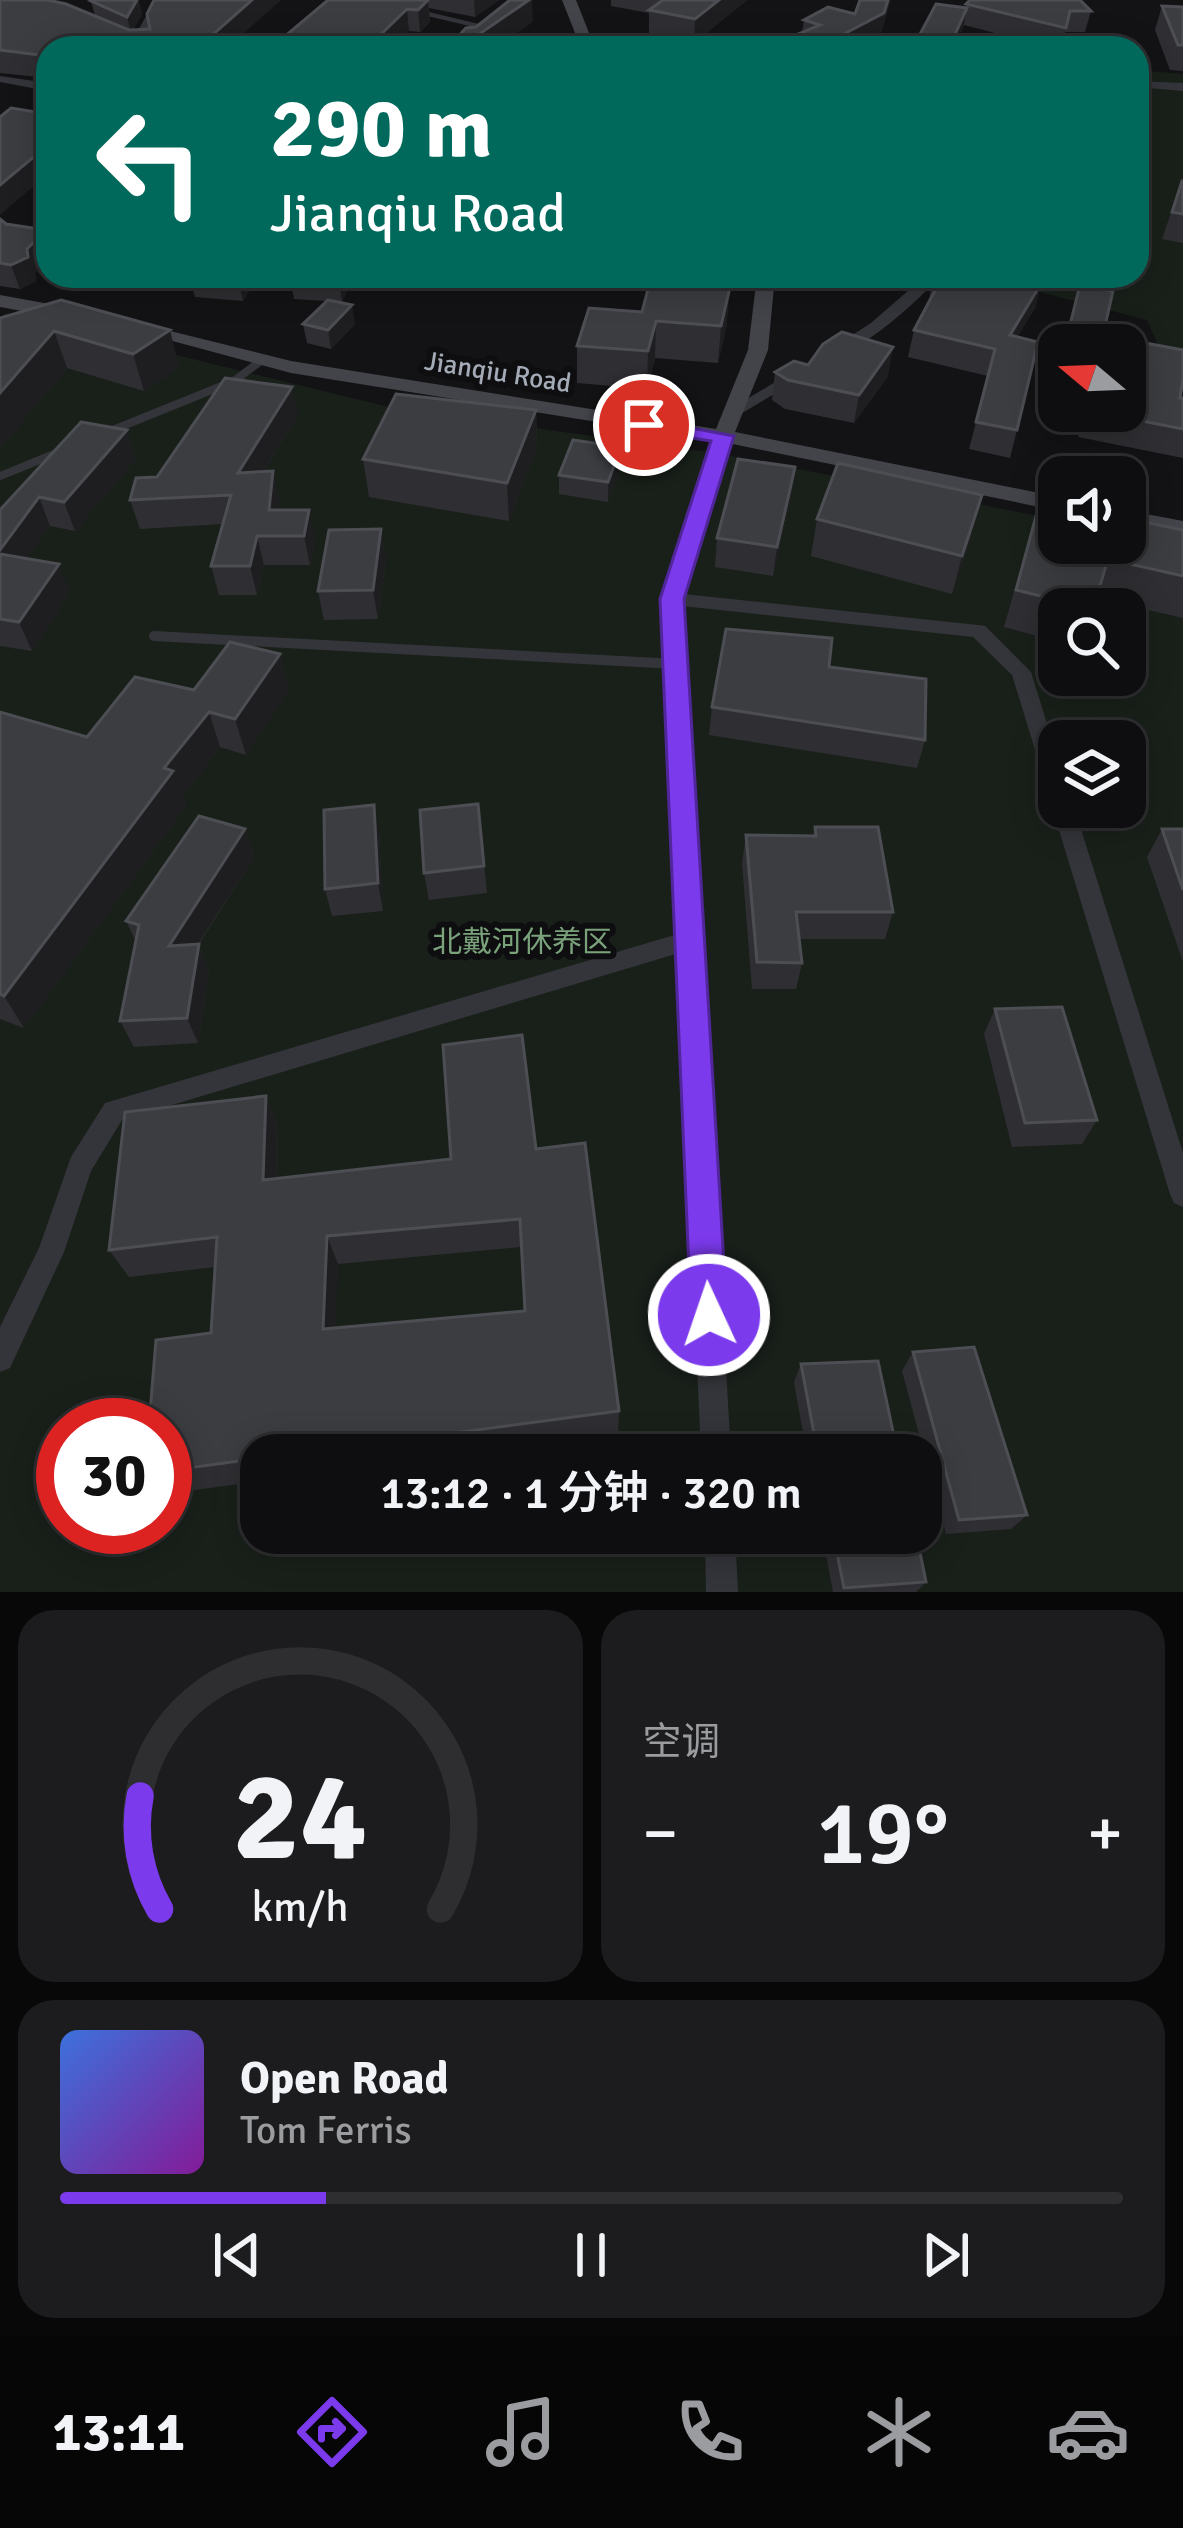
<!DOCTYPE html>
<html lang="zh">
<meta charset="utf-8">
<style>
:root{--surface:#0e0e10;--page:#1c1c1e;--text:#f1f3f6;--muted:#9b9c9f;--line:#2e2e30;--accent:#7c3aed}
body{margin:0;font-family:Signika,"Noto Sans SC",sans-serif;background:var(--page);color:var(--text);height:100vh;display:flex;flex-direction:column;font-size:45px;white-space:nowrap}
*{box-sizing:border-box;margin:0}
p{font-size:39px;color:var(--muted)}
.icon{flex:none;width:66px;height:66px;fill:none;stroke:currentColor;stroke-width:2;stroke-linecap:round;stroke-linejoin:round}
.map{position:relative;height:1592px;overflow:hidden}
.drawer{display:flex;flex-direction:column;gap:18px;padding:18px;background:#080809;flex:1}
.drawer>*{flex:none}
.banner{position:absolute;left:36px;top:36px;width:1113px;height:252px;border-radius:36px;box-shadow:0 6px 30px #0003,0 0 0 3px var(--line);background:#00695c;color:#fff;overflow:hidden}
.needle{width:78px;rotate:289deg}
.buttons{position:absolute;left:1038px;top:324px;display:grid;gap:24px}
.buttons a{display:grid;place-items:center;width:108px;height:108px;border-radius:24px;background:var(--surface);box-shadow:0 6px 30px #0003,0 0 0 3px var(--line);font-size:60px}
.speed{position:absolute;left:36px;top:1398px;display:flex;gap:24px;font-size:60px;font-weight:700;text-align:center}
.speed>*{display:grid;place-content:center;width:156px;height:156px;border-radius:50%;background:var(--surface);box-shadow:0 6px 30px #0003,0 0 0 3px var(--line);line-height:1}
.speed .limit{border:18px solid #d22;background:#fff;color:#111}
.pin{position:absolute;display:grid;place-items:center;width:102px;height:102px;color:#fff;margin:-51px;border:6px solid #fff;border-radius:50%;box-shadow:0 3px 12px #0007}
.me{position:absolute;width:132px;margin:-66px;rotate:357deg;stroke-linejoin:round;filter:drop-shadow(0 0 9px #0008)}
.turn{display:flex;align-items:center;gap:42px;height:252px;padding:0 36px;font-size:54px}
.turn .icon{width:156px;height:156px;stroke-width:2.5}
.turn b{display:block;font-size:84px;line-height:102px}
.big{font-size:90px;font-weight:600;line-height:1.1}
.drawer .card{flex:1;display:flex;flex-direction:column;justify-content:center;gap:18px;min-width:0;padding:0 42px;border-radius:36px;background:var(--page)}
.drawer .dial{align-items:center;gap:0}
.dial svg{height:312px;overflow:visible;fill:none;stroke:var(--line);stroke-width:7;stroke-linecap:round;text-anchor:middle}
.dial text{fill:var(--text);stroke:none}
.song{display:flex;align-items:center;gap:36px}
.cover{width:144px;height:144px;border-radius:18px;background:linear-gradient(135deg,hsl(220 70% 55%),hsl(290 70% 35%))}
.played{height:12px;border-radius:6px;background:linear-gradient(90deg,var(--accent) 25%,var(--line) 25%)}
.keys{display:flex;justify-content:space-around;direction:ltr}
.heat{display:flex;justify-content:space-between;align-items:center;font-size:66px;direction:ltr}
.drawer .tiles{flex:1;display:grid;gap:18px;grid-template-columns:1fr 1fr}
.card:last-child{grid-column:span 2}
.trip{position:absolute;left:240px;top:1434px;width:702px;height:120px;border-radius:36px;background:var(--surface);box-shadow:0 6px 30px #0003,0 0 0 3px var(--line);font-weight:600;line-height:120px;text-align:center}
.tab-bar{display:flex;height:192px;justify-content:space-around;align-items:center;background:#060606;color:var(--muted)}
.tab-bar .icon{width:84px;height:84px}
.tab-bar .current{color:var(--accent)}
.tab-bar b{font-size:54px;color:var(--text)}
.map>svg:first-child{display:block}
.green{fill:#19201a;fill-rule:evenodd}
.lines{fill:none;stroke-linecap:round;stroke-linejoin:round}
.lane-far1{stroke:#34353a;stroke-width:8}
.lane{stroke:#34353a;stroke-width:10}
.street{fill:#34353a;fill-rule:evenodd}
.secondary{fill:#42444a;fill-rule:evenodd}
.wall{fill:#2f2f33;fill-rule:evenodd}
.shaded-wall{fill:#1e1e21}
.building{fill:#3b3d41;stroke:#4c4e53;stroke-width:3;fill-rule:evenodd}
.route{fill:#7c3aed;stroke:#51269a;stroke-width:3}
.labels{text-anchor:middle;stroke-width:12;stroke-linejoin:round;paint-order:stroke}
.far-street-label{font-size:27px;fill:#a4abb6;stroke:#0e0e10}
.park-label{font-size:30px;fill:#7aa27b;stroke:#0e0e10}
</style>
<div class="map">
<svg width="1183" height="1592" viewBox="0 0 1183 1592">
<rect width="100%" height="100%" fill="#131315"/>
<g class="green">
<path d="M1137,70L1183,74V383L1174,381L1147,320L1032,290L1022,276H1137Z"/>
<path d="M5,313L401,410L716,453L1059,520V543L1183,544V1592H0V320ZM1059,609H1125V675H1059ZM1059,741H1125V807H1059ZM63,1425H165V1527H63ZM261,1455H921V1533H261Z"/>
</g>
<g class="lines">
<g class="lane-far1">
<path d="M103,434L234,381L262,360"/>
<path d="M0,476L64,450"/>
</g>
<path class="lane" d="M154,636L676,664"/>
<g class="street">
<path d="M155,0H165L147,36L152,48H140L135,36Z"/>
<path d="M359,0H378L496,28L491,31Z"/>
<path d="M0,76L48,83V91L0,82Z"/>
<path d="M1137,81L1183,83V91L1137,87Z"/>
<path d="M925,276H941C920,298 861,355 832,354V348L871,323Z"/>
<path d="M794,371L802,376L799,379L739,415L733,417L725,412Z"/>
<path d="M723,431L731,436L683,594L978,625L985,626L1031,672L1059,762V807H1074L1183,1153V1207L1174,1203L1170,1194L1052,807L1055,802L1049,795L1012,675L973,637L682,606L731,1455H701L679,953L122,1120L91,1171L64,1252L10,1368L0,1372V1327L39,1248L71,1157L105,1103L678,934L663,599L715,436Z"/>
<path d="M705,1533H735L738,1592H706Z"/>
</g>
<g class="secondary">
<path d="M562,0H576L595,48H581Z"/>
<path d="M757,276H775L768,350L735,432L1059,497V511L723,442L291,373L128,329L138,323L291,361L716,429L748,350Z"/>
<path d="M0,295L77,309L86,315L77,321L0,307Z"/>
<path d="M1125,510L1183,521V535L1125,524Z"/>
</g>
</g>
<g class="wall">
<path d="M0,0L95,16L91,1L94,0H138L142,14L133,30L150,29L281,0L228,46L48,48V78L0,73Z"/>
<path d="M328,0H499L475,17L429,8L430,22L420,32L409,31Z"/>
<path d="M611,0H747L694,43L649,33V13L611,6Z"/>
<path d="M966,4L1091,11L1085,32H1065L1061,48H1053L964,25L954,48H917L919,36L965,8Z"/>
<path d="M1162,6L1183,7V71L1170,70L1155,30Z"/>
<path d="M804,20L881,34L855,48H765L802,32Z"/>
<path d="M1182,181H1183V243L1162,239Z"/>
<path d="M0,219L6,224L48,237V260L35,273L36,281L20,289L0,286Z"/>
<path d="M189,276H258L243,301L195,297Z"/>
<path d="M290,276H354L342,302L336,301L355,324L331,349L307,343L303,324L326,301L294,299Z"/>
<path d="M466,276H501L502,285L477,290Z"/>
<path d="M933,282H1042L1035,308L1017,337V430L1010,458L969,449L988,376L908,357L914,330L928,303Z"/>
<path d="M1080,285L1113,291L1103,335L1183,350V379L1180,398H1183V458L1078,437L1084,411H1125V345H1064Z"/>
<path d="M61,300L179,367L144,391L67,368L0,448V318Z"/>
<path d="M589,308L727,324L718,363L655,358L647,389L577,383V346Z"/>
<path d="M1059,363V390L1052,389Z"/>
<path d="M808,365L888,376L854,423L785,409L772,400L775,372Z"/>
<path d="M536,410L537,447L509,521L369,497L363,459Z"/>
<path d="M298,415L264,471L279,499L278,510L315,539L310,565H264L257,595H219L211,566L223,524L140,529L130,500L157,477Z"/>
<path d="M127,430L136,459L75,531L50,526L27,558L70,592L32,651L0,646V510Z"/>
<path d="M621,447V467L608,502L559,494V475Z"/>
<path d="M795,467L791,496L773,576L715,567L717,538Z"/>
<path d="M1040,501L1183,530V618L1097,598L1093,609H1059V642L1004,627Z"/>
<path d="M817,519L972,533L952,594L811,556Z"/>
<path d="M386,558L378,619L324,620L318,591Z"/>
<path d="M280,654L289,689L246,755L220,747L183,796L186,806L24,1028L0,1019V712L87,737Z"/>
<path d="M829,667L925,740L917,768L709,735L712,707Z"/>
<path d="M478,804L487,893L429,900L424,873Z"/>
<path d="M815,827L893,912L885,939H799L802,963L796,989H752L742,863L746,835L813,836Z"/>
<path d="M245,829L254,857L199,944L209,971L198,1043L134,1047L120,1021L136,942L126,921Z"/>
<path d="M1162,829H1183V962L1147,857Z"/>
<path d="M379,832L383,911L332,916L325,889Z"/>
<path d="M995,1009L1097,1120L1082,1144L1012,1147L984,1034Z"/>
<path d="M266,1096L278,1127L277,1179L536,1149L619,1411L618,1433L457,1455H261V1481L165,1494V1425L211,1333L215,1267L129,1277L109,1250ZM521,1247L525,1311L335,1328L338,1264Z"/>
<path d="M913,1352L1027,1515L1011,1529L946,1534L902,1371Z"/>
<path d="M801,1364L898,1455H807L794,1382Z"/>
<path d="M822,1533H916L926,1582L916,1592H833Z"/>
</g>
<g class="shaded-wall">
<path d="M137,0L142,14L131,34L127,17Z"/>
<path d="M252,0H281L227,48L202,44Z"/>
<path d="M428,0L430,22L420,32L418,10Z"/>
<path d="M474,0H499L475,17Z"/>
<path d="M529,0H532L533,22L496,48H459Z"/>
<path d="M719,0H747L694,43L695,19Z"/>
<path d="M888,0H891L881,34L855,48H817Z"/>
<path d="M967,8L963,29L954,48H950L952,41Z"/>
<path d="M407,9L409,31L392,48H367Z"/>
<path d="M48,145V174L0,215V185Z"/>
<path d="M46,230L48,237V260L35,273L36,281L20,289L11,265Z"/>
<path d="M237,276H258L243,301Z"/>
<path d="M338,276H354L342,302Z"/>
<path d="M476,276H501L502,285L477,290Z"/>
<path d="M1042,282L1035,308L1003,362L1010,335Z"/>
<path d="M730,287L727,324L718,363L721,326Z"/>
<path d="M352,305L355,324L331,349L328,330Z"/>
<path d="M656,321L655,358L647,389L648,351Z"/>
<path d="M170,330L179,367L144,391L133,354Z"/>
<path d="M54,331L67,368L0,448V393Z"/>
<path d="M893,347L888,376L854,423L859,395Z"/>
<path d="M292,387L298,415L245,501L238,473Z"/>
<path d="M536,410L537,447L509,521L507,483Z"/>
<path d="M127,430L136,459L75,531L64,502Z"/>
<path d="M621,447V467L608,502V482Z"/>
<path d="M795,467L791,496L773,576L777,547Z"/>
<path d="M273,471L279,499L276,539L269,510Z"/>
<path d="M982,495L972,533L952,594L962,556Z"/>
<path d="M39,497L50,526L10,583L0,560V550Z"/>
<path d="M309,510L315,539L310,565L304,536Z"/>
<path d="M381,529L386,558L378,619L373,590Z"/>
<path d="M257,536L264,565L257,595L250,566Z"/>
<path d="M59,564L70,592L32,651L19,622Z"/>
<path d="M280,654L289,689L246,755L235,719Z"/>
<path d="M209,712L220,747L183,796L186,806L24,1028L4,996L164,768Z"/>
<path d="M374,805L379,832L383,911L378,883Z"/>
<path d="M245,829L254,857L180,972L169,946Z"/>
<path d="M199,944L209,971L198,1043L187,1018Z"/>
<path d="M266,1096L278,1127L276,1210L263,1180Z"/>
<path d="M327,1236L338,1264L335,1354L323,1329Z"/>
</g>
<g class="building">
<path d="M0,0H48L66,4L129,30L150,29L147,14L154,0H252L202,44L244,48H48V56L0,50Z"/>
<path d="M94,0H137L127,17L91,1Z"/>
<path d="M328,0H428L418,10L407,9L367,48H271Z"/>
<path d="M510,0H529L459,48L453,42L466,28L476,27Z"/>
<path d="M663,0H719L695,19L649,10Z"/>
<path d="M860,0H888L884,13L817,48H765L820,25L804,20L828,7L855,14Z"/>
<path d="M970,0H1080L1091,11H1070L1066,28L966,4Z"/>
<path d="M936,4L967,8L952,41L919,36Z"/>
<path d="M1162,6L1183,7V45H1178Z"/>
<path d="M496,40L530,48H491Z"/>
<path d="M11,108L48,114V145L0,185V117Z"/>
<path d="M1182,181H1183V214L1172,212Z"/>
<path d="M0,219L6,224L46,230L27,249L28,257L11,265L0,263Z"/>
<path d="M937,276H1019L1042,282L1010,335L1038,342L1017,430L976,422L995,349L914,330L939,283L933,282Z"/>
<path d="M650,281L730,287L721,326L656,321L648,351L577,346L589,308L642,312Z"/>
<path d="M1080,285L1113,291L1103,335L1183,350V379L1180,398H1183V429L1091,411H1125V345H1065Z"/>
<path d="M61,300L170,330L133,354L54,331L0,393V318Z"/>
<path d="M328,300L352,305L328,330L303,324Z"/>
<path d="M842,332L893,347L859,395L788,380L775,372L794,361L808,365L823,344Z"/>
<path d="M225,378L292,387L238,473L273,471L269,510H309L304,536H257L250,566H211L231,495L130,500L136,478L157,477Z"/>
<path d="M396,394L536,410L507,483L363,459Z"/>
<path d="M81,422L127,430L64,502L39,497L0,550V510Z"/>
<path d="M573,440L621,447L608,482L559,475Z"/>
<path d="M738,459L795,467L777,547L717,538Z"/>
<path d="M838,463L982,495L962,556L817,519Z"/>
<path d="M1040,501L1059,505V543H1125V518L1183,530V576L1108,559L1093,609L1016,590Z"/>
<path d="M381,529L373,590L318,591L329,530Z"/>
<path d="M0,554L59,564L19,622L0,619Z"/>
<path d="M726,629L832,638L829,667L926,679L925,740L712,707Z"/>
<path d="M230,642L280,654L235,719L209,712L164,768L173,771L4,996L0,994V712L87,737L135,677L194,690Z"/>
<path d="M478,804L484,866L424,873L420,810Z"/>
<path d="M374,805L378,883L325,889L324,810Z"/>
<path d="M199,816L245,829L169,946L199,944L187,1018L120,1021L139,925L126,921Z"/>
<path d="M815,827H878L893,912H796L802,963L757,962L746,835L816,836Z"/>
<path d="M1162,829H1183V890Z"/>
<path d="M1062,1007L1097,1120L1025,1123L995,1009Z"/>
<path d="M522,1035L536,1149L585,1143L619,1411L287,1455H261V1458L165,1471V1425H149L156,1340L211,1333L217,1237L109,1250L125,1112L266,1096L263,1180L451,1159L443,1045ZM520,1219L525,1311L323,1329L327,1236Z"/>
<path d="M974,1347L1027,1515L959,1520L913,1352Z"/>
<path d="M878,1361L898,1455H818L801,1364Z"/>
<path d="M833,1533H916L926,1582L844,1588Z"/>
</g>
<path class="route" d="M644,419L734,436L684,599L727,1315L721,1327L709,1333L696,1327L691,1315L660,599L711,441L636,429L633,425Z"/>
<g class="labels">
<g class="far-street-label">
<text transform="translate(498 372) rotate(9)" y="9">Jianqiu Road</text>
</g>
<g class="park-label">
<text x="522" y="952">北戴河休养区</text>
</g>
</g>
</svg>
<div class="buttons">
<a><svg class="needle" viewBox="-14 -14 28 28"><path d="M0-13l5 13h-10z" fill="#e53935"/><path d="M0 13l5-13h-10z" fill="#9b9c9f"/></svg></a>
<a><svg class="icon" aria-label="sound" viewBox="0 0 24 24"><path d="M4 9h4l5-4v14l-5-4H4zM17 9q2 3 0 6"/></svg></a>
<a><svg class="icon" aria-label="search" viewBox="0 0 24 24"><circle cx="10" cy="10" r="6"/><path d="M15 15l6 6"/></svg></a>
<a><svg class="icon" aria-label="layers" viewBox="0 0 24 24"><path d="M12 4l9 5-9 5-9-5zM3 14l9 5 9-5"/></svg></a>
</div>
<div class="speed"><div class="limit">30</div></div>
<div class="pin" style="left:644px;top:425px;background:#d93025"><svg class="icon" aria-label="arrive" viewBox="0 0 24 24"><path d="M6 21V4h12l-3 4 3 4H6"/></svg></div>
<svg class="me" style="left:709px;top:1315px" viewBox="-20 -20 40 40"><circle r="17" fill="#7c3aed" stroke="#fff" stroke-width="3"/><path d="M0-11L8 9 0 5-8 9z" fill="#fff"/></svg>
<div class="trip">13:12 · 1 分钟 · 320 m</div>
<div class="banner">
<div class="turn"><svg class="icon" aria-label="left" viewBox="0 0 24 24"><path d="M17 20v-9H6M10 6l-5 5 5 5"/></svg><div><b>290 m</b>Jianqiu Road</div></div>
</div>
</div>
<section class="drawer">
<div class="tiles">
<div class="card dial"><svg viewBox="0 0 100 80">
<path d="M14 69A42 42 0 1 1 86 69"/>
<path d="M14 69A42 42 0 0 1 9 40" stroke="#7c3aed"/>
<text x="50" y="56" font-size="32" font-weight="700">24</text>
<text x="50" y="72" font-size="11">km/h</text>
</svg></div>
<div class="card"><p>空调</p>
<div class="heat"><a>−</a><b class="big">19°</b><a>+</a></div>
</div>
<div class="card">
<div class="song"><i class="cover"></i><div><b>Open Road</b><p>Tom Ferris</p></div></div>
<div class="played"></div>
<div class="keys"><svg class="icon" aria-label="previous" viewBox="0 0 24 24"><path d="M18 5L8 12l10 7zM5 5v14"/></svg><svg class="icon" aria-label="pause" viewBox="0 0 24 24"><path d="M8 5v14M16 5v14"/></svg><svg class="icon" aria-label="next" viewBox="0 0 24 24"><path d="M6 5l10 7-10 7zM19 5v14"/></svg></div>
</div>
</div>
</section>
<nav class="tab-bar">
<b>13:11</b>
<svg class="icon current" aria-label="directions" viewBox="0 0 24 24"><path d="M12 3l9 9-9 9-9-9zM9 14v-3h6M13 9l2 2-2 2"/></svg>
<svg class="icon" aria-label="music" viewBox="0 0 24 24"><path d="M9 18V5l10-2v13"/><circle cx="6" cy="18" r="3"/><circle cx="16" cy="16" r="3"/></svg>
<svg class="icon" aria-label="phone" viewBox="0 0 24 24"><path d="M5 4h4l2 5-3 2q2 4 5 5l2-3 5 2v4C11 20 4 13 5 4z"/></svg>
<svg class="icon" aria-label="climate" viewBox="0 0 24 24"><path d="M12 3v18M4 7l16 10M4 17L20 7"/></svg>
<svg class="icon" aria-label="car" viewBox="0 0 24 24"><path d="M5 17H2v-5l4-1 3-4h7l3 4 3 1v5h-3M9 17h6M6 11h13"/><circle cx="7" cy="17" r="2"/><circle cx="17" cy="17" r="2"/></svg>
</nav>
